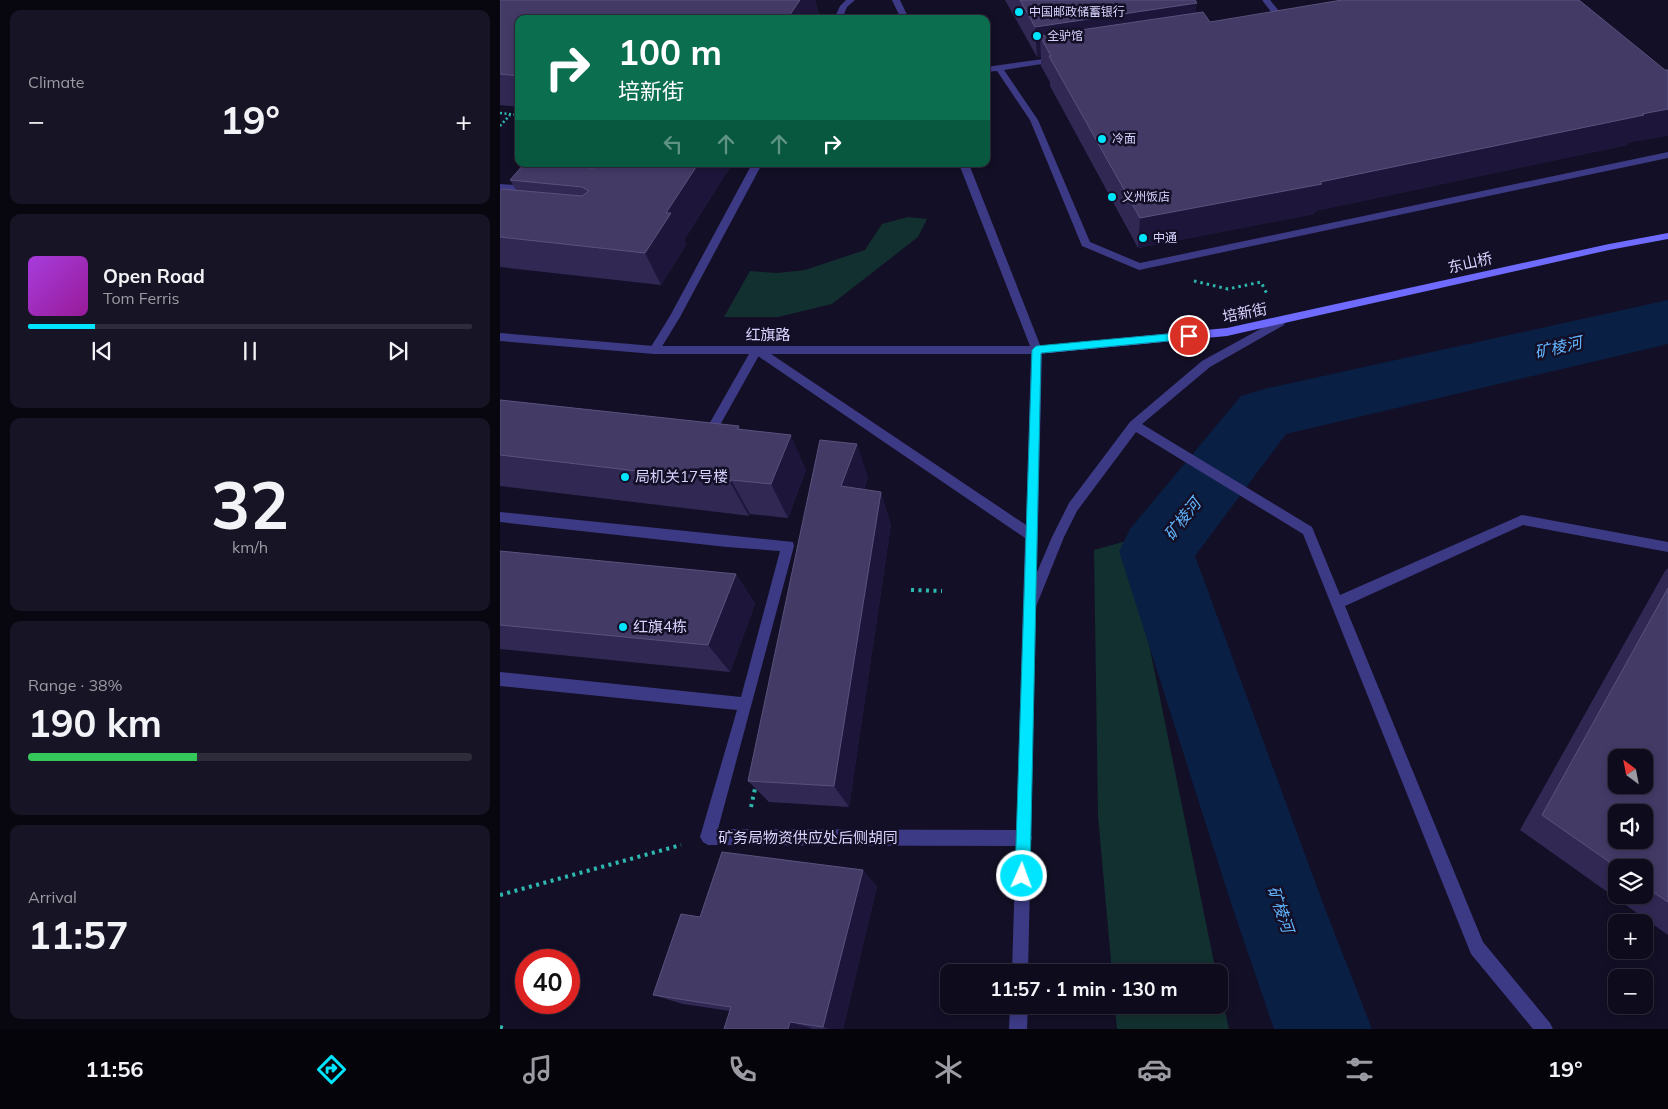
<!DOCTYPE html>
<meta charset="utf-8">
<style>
:root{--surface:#0e0b1c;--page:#171425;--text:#f1f3f6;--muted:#9b9ba3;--line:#2e2b3b;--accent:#00e5ff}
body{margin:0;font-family:Mulish,"Noto Sans SC",sans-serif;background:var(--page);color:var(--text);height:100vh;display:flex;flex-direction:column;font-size:19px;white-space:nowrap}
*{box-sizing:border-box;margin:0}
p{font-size:16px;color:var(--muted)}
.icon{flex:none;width:28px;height:28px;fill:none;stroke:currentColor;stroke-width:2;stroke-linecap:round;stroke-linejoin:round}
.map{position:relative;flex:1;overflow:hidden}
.panel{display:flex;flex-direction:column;gap:10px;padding:10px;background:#08060f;width:500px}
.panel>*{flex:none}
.hud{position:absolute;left:15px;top:15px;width:475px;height:152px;border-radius:10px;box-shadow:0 2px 8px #0003,0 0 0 1px var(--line);background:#0b6e4f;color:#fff;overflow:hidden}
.needle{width:32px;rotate:328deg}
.buttons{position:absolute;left:1108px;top:749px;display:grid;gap:10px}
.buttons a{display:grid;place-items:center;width:45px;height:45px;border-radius:10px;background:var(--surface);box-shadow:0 2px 8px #0003,0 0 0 1px var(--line);font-size:25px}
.speed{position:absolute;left:15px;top:949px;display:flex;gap:10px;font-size:25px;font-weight:700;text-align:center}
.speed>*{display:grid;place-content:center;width:65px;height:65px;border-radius:50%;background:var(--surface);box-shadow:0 2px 8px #0003,0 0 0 1px var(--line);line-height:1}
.speed .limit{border:8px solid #d22;background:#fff;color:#111}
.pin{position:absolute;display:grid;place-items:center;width:42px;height:42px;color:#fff;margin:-21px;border:2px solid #fff;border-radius:50%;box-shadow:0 1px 5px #0007}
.me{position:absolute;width:55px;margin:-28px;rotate:2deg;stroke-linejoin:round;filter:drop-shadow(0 0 4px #0008)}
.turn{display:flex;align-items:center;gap:18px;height:105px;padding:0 20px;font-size:22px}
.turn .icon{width:65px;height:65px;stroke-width:2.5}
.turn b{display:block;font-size:35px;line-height:42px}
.lanes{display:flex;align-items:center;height:48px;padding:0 20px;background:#0003;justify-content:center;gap:25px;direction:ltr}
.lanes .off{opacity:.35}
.big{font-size:38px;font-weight:700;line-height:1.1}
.panel .card{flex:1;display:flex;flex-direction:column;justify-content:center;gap:8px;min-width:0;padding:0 18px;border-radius:10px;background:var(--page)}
.panel .dial{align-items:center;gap:0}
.dial b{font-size:65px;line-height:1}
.song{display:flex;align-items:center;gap:15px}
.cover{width:60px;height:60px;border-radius:8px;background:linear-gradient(135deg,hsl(280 70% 55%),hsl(300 70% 35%))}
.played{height:5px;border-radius:2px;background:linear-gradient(90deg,var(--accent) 15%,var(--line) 15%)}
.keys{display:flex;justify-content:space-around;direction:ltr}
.heat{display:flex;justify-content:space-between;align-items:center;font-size:28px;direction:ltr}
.charge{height:8px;border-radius:4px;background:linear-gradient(90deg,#34c759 38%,var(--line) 0)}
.trip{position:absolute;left:440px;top:964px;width:288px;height:50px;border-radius:10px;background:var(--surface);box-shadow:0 2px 8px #0003,0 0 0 1px var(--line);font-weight:700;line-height:50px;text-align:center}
.tabs{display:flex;height:80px;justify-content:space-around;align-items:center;background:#06040b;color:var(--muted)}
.tabs .icon{width:35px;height:35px}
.tabs .current{color:var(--accent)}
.tabs b{font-size:22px;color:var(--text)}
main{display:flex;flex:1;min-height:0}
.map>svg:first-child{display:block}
.green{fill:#12302f}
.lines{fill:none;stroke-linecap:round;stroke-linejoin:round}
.river{fill:#0a1f44;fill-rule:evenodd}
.path-far2{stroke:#2fb8b0;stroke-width:2.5;stroke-dasharray:2 2.5;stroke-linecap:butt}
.path-far1{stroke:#2fb8b0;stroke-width:3;stroke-dasharray:2.5 4;stroke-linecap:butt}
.path{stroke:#2fb8b0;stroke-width:4;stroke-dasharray:3 4.5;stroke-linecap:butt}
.service{fill:#3d3a85;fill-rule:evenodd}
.minor{fill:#3d3a85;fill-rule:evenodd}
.tertiary{fill:#3d3a85;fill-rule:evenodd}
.secondary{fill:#6f6bff;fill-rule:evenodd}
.wall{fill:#312854;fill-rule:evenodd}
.shaded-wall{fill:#1d163a}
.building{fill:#433a66;stroke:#5a527e;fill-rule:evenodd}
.route{fill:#00e5ff;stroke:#0095a6}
.poi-dot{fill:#00e5ff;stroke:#130f26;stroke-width:2}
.labels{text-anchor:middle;stroke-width:5;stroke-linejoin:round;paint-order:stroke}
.far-poi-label{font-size:12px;fill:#d9d4ff;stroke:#130f26;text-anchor:start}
.street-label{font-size:15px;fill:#d9d4ff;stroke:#130f26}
.poi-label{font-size:15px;fill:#d9d4ff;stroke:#130f26;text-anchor:start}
.water-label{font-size:16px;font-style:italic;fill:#62b6ff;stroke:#130f26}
</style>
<main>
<section class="panel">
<div class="card"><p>Climate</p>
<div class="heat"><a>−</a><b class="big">19°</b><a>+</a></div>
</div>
<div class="card">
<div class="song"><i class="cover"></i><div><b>Open Road</b><p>Tom Ferris</p></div></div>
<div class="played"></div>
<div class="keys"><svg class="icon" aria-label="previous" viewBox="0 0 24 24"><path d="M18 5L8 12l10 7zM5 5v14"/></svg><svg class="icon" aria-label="pause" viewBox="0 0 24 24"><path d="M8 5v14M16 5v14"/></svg><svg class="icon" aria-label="next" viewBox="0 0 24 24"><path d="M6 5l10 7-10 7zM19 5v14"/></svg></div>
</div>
<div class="card dial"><b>32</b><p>km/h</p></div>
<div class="card"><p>Range · 38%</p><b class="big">190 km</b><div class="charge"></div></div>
<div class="card"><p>Arrival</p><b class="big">11:57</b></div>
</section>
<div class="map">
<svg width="1168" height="1029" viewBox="0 0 1168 1029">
<rect width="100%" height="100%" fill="#130f26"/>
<g class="green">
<path d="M408,217L427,219L418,237L332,304L278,317H224L250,271L277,273L305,270L365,250L382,224Z"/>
<path d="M630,540L634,571L716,972H612L598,816L594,550Z"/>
<path d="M719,984L729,1029H617L615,1005H719Z"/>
</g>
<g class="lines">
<path class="river" d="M1168,300V344L786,434L695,556L824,906L872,1029H774L732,906L619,551L630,529L741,396L764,389Z"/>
<g class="path-far2">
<path d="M0,113L19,115"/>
<path d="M0,126L10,115"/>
</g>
<path class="path-far1" d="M694,281L728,289L761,282L768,296"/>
<g class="path">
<path d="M411,590L442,591"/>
<path d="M251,807L256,784"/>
<path d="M0,895L181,845"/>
<path d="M0,1027L7,1029"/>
</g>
<g class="service">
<path d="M762,0H770L788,22V26H782Z"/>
<path d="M558,57H561V61L504,70L538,120L590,242L640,263L1168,152V158L639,270L582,246L530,120L497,71L486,72V67Z"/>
<path d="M780,318L784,319L785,322L784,325L710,367L642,424L812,527L840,595L1022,515L1168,542V552L1023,525L845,606L983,942L1050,1023L1053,1029H1033L971,954L803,534L636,432L577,511L564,537L535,609L530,611L525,609L523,605L552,537L569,503L630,422L702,361Z"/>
<path d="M257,346L262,350L215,434L211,436L200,433L198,430L200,427L208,426L253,347Z"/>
</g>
<g class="minor">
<path d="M346,0H355L347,7L342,19H334L340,6Z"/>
<path d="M252,164H262L180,317L158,353H150L149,350L170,316Z"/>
<path d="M0,184L31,186L36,189L31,192L0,190Z"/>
<path d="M0,512L293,542L294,546L218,829L524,830L530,832L532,838L530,844L524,846L208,845L203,842L200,837L237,710L0,686V672L241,697L280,551L227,547L0,522Z"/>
</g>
<g class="tertiary">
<path d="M392,0H400L409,19H401Z"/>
<path d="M459,164H469L542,350L528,972H512L525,538L255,354H154L0,341V333L154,346H530ZM271,354H531L526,525Z"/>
<path d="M510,1005H528L527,1029H509Z"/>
</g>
<path class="secondary" d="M1168,233V239L1109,250L727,336L537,354L532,350L537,346L727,328L1109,244Z"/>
</g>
<g class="wall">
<path d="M0,0H315L319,15L316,19H19V107L0,105Z"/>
<path d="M505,0H695L696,13L710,22L1128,143L1127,145L815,211L814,214L638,248L550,86V82L541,66V57H537Z"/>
<path d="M24,164H232L184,240L186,245L161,285L0,267V192L16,190L10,180Z"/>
<path d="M0,400L239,426L240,429L306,470L288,518L250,514L249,516L234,514L0,486Z"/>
<path d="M368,477L364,490L391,524L349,807L269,802L248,781Z"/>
<path d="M0,551L236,574L255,604L230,672L0,649Z"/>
<path d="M1168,568V935L1020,830L1165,571ZM1116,868H1144V895H1116Z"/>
<path d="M377,886L343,1029H224L230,1011L183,1004L153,995L200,917Z"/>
</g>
<g class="shaded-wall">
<path d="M300,0H315L319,15L316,19H287Z"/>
<path d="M697,3L694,33L540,36L541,57H537L535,27Z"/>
<path d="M1168,109V136L1128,143L1127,145L815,211L814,214L638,248L640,218Z"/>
<path d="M93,164H126L106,190Z"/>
<path d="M198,164H232L184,240L186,245L161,285L145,253L166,213Z"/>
<path d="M291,435L306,470L288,518L271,484Z"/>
<path d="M357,444L368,477L354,519L341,486Z"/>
<path d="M231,480L250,514L249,516L230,482Z"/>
<path d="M381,492L391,524L349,807L334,786Z"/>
<path d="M236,574L255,604L230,672L208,645Z"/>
<path d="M363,870L377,886L343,1029H330L323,1027Z"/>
<path d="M290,1022L311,1028V1029H288Z"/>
</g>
<g class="building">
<path d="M0,0H300L287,19H19V76L0,74Z"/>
<path d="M520,0H695L697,3L535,27Z"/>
<path d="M842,0H1079L1165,70H1168V109L1142,114L1144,115L820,182L822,184L640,218L549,56H551L540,36L703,12L710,22Z"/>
<path d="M24,164H38L93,168L98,166L100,164H198L166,213H171L145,253L0,237V192L2,189L82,196L89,191L82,187L10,180Z"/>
<path d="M0,400L239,426L237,429L291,435L271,484L231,480L230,482L214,480L0,455Z"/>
<path d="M320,440L357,444L341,486L381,492L334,786L248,781Z"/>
<path d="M0,551L236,574L208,645L0,625Z"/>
<path d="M1168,588V902L1144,886V868H1118L1042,815ZM1116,758H1144V785H1116ZM1116,812H1144V840H1116Z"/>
<path d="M222,852L363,870L323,1027L290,1022L288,1029H224L231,1007L153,995L181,914L200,917Z"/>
</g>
<path class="route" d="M689,332L694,336L689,339L541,353L530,876L527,882L522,884L517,882L515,876L532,350L536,346Z"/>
<g class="poi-dot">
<circle cx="519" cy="12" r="5"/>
<circle cx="537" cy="36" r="5"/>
<circle cx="602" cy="139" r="5"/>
<circle cx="612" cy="197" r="5"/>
<circle cx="643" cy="238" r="5"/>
<circle cx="125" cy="477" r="5"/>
<circle cx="123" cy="627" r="5"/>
</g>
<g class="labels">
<g class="far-poi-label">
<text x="529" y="16">中国邮政储蓄银行</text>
<text x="547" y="40">全驴馆</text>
<text x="612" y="143">冷面</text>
<text x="622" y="201">义州饭店</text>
<text x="653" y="242">中通</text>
</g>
<g class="street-label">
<text transform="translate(970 263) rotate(-13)" y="5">东山桥</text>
<text transform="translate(745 313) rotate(-11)" y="5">培新街</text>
<text x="268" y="340">红旗路</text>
<text x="308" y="843">矿务局物资供应处后侧胡同</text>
</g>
<g class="poi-label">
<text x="135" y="482">局机关17号楼</text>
<text x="133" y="632">红旗4栋</text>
</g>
<g class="water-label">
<text transform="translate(1058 347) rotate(-13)" y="6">矿棱河</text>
<text transform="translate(682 519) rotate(-52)" y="6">矿棱河</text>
<text transform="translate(781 909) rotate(71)" y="6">矿棱河</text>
</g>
</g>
</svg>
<div class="buttons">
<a><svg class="needle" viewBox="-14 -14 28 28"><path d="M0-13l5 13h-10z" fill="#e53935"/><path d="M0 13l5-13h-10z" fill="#9b9ba3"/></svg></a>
<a><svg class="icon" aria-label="sound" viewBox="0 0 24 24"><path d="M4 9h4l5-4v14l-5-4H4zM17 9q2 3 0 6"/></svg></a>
<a><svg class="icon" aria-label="layers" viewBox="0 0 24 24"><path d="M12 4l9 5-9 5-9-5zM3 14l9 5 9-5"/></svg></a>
<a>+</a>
<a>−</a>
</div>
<div class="speed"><div class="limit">40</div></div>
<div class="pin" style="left:689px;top:336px;background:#d93025"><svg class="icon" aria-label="arrive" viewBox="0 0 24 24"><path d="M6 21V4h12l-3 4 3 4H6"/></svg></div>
<svg class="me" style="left:522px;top:876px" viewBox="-20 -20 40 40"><circle r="17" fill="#00e5ff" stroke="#fff" stroke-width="3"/><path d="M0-11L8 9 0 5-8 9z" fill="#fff"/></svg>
<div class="trip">11:57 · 1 min · 130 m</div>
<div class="hud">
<div class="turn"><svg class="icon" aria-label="right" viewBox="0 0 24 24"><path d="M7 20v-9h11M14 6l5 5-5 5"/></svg><div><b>100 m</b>培新街</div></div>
<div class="lanes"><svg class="icon off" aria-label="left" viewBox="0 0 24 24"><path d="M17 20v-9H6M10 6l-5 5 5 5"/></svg><svg class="icon off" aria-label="ahead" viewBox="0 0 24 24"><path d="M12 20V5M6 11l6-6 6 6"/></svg><svg class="icon off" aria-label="ahead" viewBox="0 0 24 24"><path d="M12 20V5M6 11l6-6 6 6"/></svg><svg class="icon" aria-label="right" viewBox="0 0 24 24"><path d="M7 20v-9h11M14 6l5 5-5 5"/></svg></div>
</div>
</div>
</main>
<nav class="tabs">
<b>11:56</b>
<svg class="icon current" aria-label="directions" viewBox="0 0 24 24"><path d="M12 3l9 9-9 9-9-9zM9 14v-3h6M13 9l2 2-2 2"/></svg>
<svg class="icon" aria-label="music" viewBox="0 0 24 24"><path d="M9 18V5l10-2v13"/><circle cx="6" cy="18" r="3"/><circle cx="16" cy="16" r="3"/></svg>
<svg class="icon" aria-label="phone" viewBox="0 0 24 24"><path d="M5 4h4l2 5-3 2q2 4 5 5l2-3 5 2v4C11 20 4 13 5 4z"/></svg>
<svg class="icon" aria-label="climate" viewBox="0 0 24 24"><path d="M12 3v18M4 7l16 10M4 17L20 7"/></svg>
<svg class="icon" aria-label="car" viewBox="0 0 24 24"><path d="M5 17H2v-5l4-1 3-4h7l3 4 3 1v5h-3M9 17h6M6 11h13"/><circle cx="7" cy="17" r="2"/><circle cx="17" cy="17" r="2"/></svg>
<svg class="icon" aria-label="filters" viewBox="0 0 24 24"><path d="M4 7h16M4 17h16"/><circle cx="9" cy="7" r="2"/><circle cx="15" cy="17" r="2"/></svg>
<b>19°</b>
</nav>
